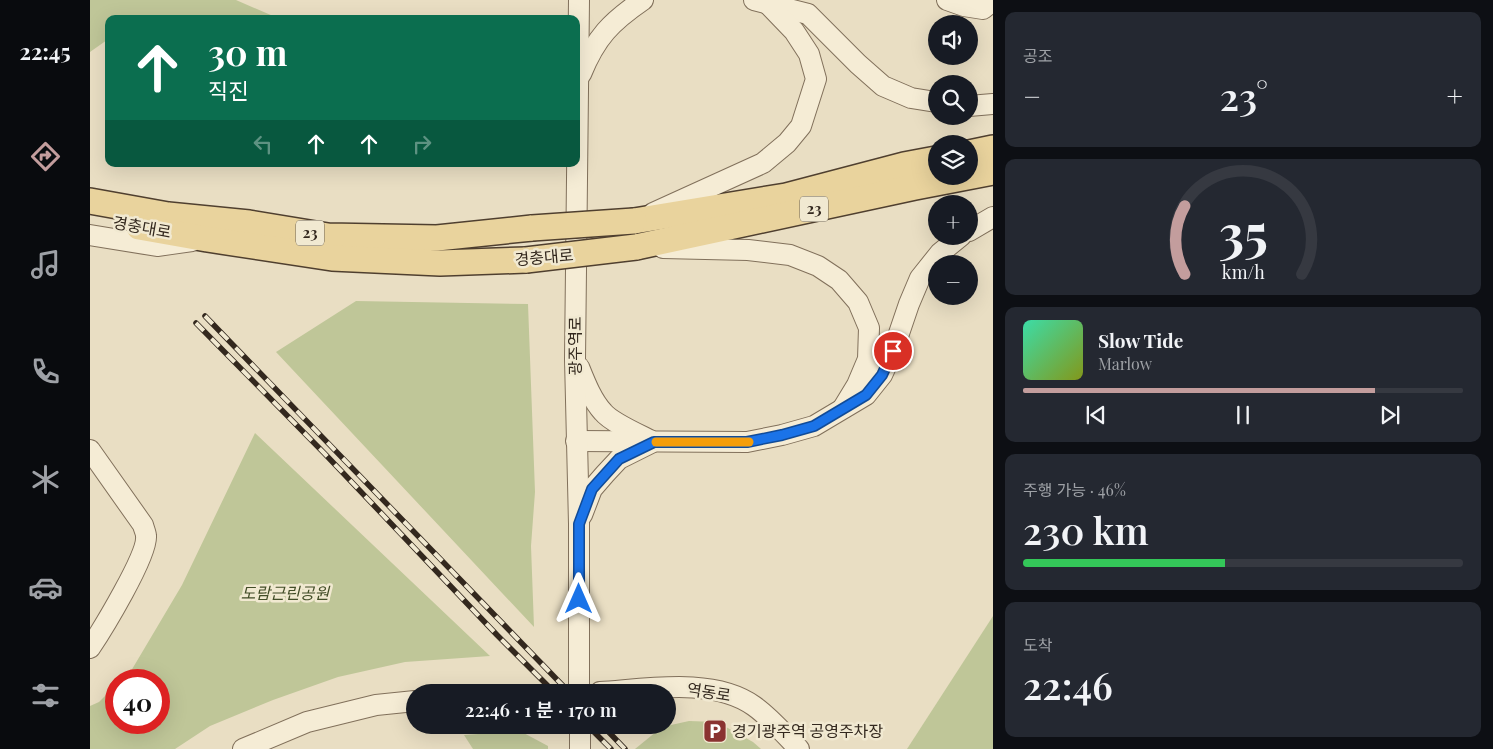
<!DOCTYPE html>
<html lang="ko">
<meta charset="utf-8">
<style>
:root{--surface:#171b24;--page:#242831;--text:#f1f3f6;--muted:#9ea1a6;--line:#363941;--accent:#c39d9d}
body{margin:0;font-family:"Playfair Display","Noto Sans KR",serif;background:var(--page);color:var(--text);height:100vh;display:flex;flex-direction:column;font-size:19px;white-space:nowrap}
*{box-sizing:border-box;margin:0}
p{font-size:16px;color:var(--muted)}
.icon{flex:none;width:28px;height:28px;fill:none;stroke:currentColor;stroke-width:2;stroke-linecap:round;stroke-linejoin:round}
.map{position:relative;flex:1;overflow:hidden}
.sheet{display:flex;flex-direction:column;gap:12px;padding:12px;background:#0d0f14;width:500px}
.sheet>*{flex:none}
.banner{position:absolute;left:15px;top:15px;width:475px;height:152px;border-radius:10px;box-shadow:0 5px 20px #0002;background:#0b6e4f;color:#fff;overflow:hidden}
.tools{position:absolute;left:838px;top:15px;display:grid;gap:10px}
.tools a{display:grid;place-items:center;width:50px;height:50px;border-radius:50%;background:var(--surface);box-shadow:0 5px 20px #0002;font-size:25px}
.speed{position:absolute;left:15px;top:669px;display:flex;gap:10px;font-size:25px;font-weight:700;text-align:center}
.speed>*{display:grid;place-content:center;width:65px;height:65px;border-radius:50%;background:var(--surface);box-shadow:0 5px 20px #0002;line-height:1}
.speed .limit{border:8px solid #d22;background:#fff;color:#111}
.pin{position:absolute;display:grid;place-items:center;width:42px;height:42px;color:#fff;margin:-21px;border:2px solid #fff;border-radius:50%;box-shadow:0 1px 5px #0007}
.me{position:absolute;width:55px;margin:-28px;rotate:0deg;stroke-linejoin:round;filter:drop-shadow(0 0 4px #0008)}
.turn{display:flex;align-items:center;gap:18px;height:105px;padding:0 20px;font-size:22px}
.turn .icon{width:65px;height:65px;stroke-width:2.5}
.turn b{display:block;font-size:35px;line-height:42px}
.lanes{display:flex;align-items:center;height:48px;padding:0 20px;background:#0003;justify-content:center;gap:25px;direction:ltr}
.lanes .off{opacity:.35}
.big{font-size:38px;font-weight:600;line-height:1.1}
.sheet .tile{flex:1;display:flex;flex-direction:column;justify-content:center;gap:8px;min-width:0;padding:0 18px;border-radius:10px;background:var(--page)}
.sheet .dial{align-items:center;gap:0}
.dial svg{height:130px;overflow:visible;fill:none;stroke:var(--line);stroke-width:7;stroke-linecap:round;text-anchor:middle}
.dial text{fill:var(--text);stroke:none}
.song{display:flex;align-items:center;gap:15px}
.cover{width:60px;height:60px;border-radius:8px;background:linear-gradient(135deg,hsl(160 70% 55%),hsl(70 70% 35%))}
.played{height:5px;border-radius:2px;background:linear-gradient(90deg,var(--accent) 80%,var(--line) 80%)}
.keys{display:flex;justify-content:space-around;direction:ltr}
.heat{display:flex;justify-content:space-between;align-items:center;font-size:28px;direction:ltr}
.charge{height:8px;border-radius:4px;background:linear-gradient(90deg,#34c759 46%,var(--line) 0)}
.trip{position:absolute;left:316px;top:684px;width:270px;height:50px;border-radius:25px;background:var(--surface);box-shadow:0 5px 20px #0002;font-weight:600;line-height:50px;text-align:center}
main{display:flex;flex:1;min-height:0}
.menu{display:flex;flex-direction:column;width:90px;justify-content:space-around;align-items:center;background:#090b0e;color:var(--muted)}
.menu .icon{width:35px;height:35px}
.menu .current{color:var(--accent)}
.menu b{font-size:22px;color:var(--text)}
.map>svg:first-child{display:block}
.green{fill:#bfc698}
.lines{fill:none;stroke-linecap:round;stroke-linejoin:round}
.minor-casing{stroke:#81705b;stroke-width:22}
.major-casing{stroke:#4f3f2f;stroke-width:28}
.minor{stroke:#f5ecd5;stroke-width:20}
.major{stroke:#e9d39d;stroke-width:25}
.rail-casing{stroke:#33281e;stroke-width:5.5}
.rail{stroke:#f1e9d1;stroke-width:4;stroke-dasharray:11;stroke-linecap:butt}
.major-bridge-casing{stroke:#4f3f2f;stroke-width:28;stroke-linecap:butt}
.major-bridge{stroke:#e9d39d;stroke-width:25}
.route-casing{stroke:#114b97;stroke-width:12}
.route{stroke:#1a73e8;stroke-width:9}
.slow{stroke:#f59e0b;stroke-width:9}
.labels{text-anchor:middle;stroke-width:5;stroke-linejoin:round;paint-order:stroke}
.shield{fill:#f1e9d1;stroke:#6c6254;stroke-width:1}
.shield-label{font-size:15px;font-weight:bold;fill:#33281e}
.street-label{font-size:16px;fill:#33281e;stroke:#f1e9d1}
.park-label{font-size:16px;font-style:italic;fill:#424d27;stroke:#f1e9d1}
.poi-label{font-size:16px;fill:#33281e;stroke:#f1e9d1;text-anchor:start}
</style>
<main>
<nav class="menu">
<b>22:45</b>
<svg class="icon current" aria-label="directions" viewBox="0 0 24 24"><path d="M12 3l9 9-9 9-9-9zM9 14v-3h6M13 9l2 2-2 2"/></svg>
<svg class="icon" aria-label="music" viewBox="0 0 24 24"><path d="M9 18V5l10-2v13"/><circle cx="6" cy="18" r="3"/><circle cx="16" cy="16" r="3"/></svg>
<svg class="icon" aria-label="phone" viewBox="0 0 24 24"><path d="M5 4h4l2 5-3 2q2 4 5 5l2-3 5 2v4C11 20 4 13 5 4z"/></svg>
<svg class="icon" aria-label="climate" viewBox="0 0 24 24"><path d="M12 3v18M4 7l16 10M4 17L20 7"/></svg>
<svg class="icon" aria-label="car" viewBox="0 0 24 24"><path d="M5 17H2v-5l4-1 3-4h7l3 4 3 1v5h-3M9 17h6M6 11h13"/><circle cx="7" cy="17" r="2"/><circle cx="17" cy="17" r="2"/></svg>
<svg class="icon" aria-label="filters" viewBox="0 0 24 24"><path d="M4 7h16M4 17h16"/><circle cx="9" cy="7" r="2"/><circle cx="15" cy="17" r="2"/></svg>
</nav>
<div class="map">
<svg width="903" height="749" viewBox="0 0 903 749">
<rect width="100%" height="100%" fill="#e9dec3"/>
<g class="green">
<path d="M0,0H146L190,19H19V40H17L0,52Z"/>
<path d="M266,301L438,304L445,492L441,546L444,627L186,352Z"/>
<path d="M165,433L400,656L315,662L248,677L183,700L120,726L85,749H0V706L9,702L26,685V722H69V680H32L41,671L92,585Z"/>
<path d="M903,616V749H817Z"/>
<path d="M599,721L627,722L663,742L671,749H545L572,727Z"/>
<path d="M430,731L458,746V749H383L374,735Z"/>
</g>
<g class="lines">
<g class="minor-casing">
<g id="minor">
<path d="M664,0L718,14L768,64L793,86L821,98L846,102"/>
<path d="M857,0L874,6L893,9L903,1"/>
<path d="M491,74C506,37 521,22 553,0"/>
<path d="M879,106L903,104"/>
<path d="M563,213L673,163L697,143L711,126L726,79L719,54L704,31L677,3"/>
<path d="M879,231L903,217"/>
<path d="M0,235L67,246L102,241"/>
<path d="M573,248L658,250L700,255L728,266L749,280L768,302L779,328L778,359L767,385L753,408"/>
<path d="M489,367C495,382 502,400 513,412C521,422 548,434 560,440"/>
<path d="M486,441L657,442L692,435L724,426L776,395L792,375L803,351L819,304L830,278L850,253L871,236"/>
<path d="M0,450L53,525C54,529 56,533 56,536C58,555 12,630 0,648"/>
<path d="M492,515L502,489L515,474L529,459L561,443"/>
<path d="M489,692V524L485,359L489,0"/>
<path d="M510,692C557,689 624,677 664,706C681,718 695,735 709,749"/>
<path d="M490,725V749"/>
<path d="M153,749L217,722L286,705L325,701"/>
</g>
</g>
<g class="major-casing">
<g id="major">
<path d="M879,153L903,148"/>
<path d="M0,201L78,215L159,223L238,236L347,238L442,228"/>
<path d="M544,221L696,196L814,165L846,159"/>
<path d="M49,227L117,239L242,258L350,263L436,260"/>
<path d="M546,247L825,187L903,172"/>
</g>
</g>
<use href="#minor" class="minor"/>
<use href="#major" class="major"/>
<g class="rail-casing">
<g id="rail">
<path d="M115,316L479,692"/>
<path d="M106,323L235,454L407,635L464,692"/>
<path d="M497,725L521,749"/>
<path d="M512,725L535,749"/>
</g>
</g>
<use href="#rail" class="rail"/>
<g class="major-bridge-casing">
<g id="major-bridge">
<path d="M442,228L544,221"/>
<path d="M436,260L546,247"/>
</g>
</g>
<use href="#major-bridge" class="major-bridge"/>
</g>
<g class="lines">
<g class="route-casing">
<path id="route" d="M489,599V524L502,489L529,459L564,442H657L692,435L724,426L776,395L792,375L803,351"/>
</g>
<use href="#route" class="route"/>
<path class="slow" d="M566,442H659"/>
</g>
<defs>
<g id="parking-square" transform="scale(1.25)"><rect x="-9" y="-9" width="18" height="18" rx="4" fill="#8a3331" stroke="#f1e9d1"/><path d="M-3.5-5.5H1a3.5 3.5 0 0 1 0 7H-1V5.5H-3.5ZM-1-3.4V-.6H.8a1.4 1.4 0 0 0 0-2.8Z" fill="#fff"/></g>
</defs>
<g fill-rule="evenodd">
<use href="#parking-square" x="625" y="731"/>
</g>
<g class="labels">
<g class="shield">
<rect x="710" y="196.5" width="28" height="25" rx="4"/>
<rect x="206" y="220.5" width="28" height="25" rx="4"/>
</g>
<g class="shield-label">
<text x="724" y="214">23</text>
<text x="220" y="238">23</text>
</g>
<g class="street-label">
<text transform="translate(52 227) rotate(10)" y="6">경충대로</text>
<text transform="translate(454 257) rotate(-5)" y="6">경충대로</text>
<text transform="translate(485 346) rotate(-90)" y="6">광주역로</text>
<text transform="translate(619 692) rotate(9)" y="6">역동로</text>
</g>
<g class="park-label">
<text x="195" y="599">도람근린공원</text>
</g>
<g class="poi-label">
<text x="642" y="737">경기광주역 공영주차장</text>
</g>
</g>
</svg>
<div class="tools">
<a><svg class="icon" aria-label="sound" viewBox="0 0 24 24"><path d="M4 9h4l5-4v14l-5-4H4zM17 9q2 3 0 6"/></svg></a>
<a><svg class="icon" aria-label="search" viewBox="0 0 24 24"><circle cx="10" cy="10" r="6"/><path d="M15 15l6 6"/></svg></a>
<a><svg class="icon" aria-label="layers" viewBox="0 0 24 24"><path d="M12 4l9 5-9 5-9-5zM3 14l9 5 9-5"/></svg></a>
<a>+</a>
<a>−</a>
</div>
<div class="speed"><div class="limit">40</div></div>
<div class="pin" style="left:803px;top:351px;background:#d93025"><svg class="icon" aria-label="arrive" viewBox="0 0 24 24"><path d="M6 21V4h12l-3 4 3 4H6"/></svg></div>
<svg class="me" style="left:489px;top:599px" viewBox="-20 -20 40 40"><path d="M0-17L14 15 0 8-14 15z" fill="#1a73e8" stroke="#fff" stroke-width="4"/></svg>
<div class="trip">22:46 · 1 분 · 170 m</div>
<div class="banner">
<div class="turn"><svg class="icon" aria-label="ahead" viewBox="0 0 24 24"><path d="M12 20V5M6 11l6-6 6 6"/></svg><div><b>30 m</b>직진</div></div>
<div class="lanes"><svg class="icon off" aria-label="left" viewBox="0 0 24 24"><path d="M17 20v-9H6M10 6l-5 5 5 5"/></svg><svg class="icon" aria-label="ahead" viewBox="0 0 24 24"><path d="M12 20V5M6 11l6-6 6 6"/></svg><svg class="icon" aria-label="ahead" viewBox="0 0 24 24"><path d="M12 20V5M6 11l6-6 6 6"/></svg><svg class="icon off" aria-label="right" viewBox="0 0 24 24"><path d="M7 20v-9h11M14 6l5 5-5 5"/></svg></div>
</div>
</div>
<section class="sheet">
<div class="tile"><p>공조</p>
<div class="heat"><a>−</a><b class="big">23°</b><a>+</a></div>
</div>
<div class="tile dial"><svg viewBox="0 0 100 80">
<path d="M14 69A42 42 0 1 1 86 69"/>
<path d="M14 69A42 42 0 0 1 14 27" stroke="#c39d9d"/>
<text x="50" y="56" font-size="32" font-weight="700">35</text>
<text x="50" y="72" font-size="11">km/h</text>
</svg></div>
<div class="tile">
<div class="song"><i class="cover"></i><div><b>Slow Tide</b><p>Marlow</p></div></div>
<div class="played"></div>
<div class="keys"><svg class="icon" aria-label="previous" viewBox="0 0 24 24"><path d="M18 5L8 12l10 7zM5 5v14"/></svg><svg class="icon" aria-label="pause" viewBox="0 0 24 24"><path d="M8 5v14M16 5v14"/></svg><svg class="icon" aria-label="next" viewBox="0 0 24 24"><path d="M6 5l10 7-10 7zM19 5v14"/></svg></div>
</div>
<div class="tile"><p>주행 가능 · 46%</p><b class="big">230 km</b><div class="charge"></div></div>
<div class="tile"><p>도착</p><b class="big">22:46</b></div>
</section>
</main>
